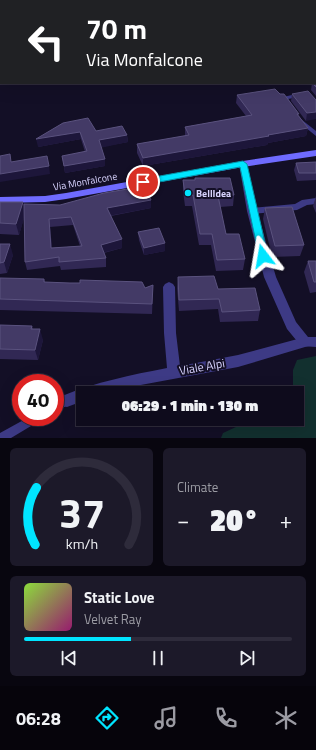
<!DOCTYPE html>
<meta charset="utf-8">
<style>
:root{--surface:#0e0b1c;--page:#1c1929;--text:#f1f3f6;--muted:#9b9ba3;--line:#2e2b3b;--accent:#00e5ff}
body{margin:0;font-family:"Titillium Web",sans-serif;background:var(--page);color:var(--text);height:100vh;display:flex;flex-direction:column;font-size:15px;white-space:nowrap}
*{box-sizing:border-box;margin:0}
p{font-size:13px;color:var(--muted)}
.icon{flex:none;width:22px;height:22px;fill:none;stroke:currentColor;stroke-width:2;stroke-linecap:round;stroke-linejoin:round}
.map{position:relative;height:438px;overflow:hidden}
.drawer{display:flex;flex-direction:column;gap:10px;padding:10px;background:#08060f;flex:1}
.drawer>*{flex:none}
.banner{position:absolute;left:0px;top:0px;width:316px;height:84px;box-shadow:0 4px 16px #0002,0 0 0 1px var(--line);background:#202124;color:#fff;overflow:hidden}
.speed{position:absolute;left:12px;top:374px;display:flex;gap:8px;font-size:20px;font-weight:700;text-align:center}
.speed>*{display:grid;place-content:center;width:52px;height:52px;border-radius:50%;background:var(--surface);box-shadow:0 4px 16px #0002,0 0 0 1px var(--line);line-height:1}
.speed .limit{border:6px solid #d22;background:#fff;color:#111}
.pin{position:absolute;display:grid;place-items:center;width:34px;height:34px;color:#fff;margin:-17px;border:2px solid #fff;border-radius:50%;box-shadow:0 1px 4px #0007}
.me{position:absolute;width:44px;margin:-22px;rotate:346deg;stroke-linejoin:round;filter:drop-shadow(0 0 3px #0008)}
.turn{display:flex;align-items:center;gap:14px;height:84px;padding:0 20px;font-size:18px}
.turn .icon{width:52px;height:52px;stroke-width:2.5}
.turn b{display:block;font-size:28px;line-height:34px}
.big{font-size:30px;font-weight:800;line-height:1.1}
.drawer .widget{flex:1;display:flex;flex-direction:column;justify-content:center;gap:6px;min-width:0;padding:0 14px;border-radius:6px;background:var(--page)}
.drawer .dial{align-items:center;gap:0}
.dial svg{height:104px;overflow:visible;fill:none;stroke:var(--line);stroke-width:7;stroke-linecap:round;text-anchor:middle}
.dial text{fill:var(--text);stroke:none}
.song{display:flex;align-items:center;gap:12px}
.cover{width:48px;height:48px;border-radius:6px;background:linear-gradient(135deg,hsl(90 70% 55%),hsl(320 70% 35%))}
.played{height:4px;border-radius:2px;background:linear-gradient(90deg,var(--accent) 40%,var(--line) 40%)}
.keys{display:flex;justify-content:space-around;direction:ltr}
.heat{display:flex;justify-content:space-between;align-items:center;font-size:22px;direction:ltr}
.drawer .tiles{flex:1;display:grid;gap:10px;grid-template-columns:1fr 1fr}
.widget:last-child{grid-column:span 2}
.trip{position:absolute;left:76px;top:386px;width:228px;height:40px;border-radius:0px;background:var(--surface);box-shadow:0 4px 16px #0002,0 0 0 1px var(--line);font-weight:800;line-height:40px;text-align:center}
.tab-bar{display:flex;height:64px;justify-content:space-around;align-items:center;background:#06040b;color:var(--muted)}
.tab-bar .icon{width:28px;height:28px}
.tab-bar .current{color:var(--accent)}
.tab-bar b{font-size:18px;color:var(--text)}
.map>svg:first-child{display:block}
.green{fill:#12302f}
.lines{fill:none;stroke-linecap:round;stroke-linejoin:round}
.stream{stroke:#0a1f44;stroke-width:2.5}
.service{fill:#3d3a85;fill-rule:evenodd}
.minor{fill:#3d3a85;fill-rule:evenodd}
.tertiary{fill:#3d3a85;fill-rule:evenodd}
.secondary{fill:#6f6bff;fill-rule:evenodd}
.wall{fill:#312854;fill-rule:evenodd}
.shaded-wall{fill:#1d163a}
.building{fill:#433a66;stroke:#5a527e;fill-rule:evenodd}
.route{fill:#00e5ff;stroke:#0095a6}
.poi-dot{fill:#00e5ff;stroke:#130f26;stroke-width:1.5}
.labels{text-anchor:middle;stroke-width:4;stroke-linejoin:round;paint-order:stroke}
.street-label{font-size:10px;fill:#d9d4ff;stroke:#130f26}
.poi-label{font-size:10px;font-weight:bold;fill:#d9d4ff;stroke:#130f26;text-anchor:start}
.near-street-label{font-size:12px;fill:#d9d4ff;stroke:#130f26}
</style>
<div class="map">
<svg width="316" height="438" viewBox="0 0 316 438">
<rect width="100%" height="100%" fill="#130f26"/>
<path class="green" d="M316,356V438H221L223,433L253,419H297V393H293V370L297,360Z"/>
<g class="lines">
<path class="stream" d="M13,1L16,0"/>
<g class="service">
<path d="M301,93L304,95L303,96L288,99L291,105L288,107L286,106L282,98L283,97Z"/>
<path d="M302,120L316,131V136L300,123L299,122Z"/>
<path d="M67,396L70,398L72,401L70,404L55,412V402Z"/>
<path d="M29,417H43L41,420L11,438H0V433Z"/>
</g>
<g class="minor">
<path d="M316,198V204L307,205L297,210L252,214L247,211L252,208L295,204L302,200Z"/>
<path d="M169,282L173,284L175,287L176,333L180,366L238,355L305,337L309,338L311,342L309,346L305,347L238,367L119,389L107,393H83V401L67,407L62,406L60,401L62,396C96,382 131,375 167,368L164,333L163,287L165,284Z"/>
</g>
<path class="tertiary" d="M243,161L247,164L257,211L276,277L296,322L308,337H316V347L301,346L287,329L264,277L247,211L239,164Z"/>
<path class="secondary" d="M316,150V156L243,167L66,199L45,202L0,203V197L45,196L66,193L243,161Z"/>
</g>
<g class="wall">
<rect x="0" y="14" width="1" height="23"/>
<path d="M1,44V65L0,64V45Z"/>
<path d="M312,83H316V96L311,90Z"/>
<path d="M292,94L316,100L306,121L291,101Z"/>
<path d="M237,95L299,116L308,128L306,136L268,143L267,145L143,166L137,153V144L185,136V127L246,116L236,103Z"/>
<path d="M63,123L96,131L127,135L128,142L101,147L105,166L65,173L62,156L85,152L81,139L38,147Z"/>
<path d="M316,162V180L297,181L294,170L296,163Z"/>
<path d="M183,180L234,195L233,206L220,207L226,234L245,259L243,270L216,271L211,245H199L192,206H185L183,191Z"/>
<path d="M316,196V213L313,206Z"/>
<path d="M0,202H23L24,206L151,208L111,216L122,248L104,253L106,258V267L61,270L60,266L27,270L25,262L24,217L19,235L0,234ZM73,225L80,246L52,248L50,227Z"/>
<path d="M265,208L304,245L300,256L272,257L263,219Z"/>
<path d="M138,232L165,251L144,255L139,240Z"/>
<path d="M0,244L13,255L7,273L0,274Z"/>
<path d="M308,261H316V292L310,293L304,272Z"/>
<path d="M178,277L218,289L260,310L258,321L220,322L218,309L179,311L177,288Z"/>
<path d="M0,278L44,279L45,282L145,288L153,285L152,314L0,310Z"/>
<path d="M0,325L32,326L33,329L43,340L38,360L0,359Z"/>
</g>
<g class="shaded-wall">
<path d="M316,112V119L306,121L307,113Z"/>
<path d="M308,128L306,136L268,143L267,145L143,166V158Z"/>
<path d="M80,132L81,139L38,147L36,139Z"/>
<path d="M127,135L128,142L100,148L99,140Z"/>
<path d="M105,159V166L65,173L64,166Z"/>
<path d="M49,166L50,174L0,182V174Z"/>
<path d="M151,200V208L108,216L107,208Z"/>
<path d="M23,202L26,212L19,235L16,224Z"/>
<path d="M49,219L50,227L53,256L51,248Z"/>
<path d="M122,239V248L102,253L101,245Z"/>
<path d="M165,243V251L144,255V248Z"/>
<path d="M10,244L13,255L7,273L4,262Z"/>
<path d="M153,285V296L152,314V304Z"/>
<path d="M40,329L43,340L38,360L35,350Z"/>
</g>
<g class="building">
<rect x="0" y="14" width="1" height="15"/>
<path d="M1,44V57H0V45Z"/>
<path d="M312,83H316V87Z"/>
<path d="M275,89L280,94H284L299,114H297L308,128L268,135L269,136L143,158L137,144L189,135L185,127L252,115L237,95Z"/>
<path d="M308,91L316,100V112L307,113L292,94Z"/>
<path d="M88,118L96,131L122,126L127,135L99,140L105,159L64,166L62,156L87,151L80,132L36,139L63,123Z"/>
<path d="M10,154L11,162L47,156L49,166L0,174V156Z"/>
<path d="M316,162V173H299L296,163Z"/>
<path d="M195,178H230L234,195L218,196L226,234H239L245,259L217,260L212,234H200L193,195H185L183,180H195Z"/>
<path d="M145,186L151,200L107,208L122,239L101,245L106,258L59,262V257L25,262L24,204L60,205L104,193ZM71,217L82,246L51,248L49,219Z"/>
<path d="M0,202H23L16,224L0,223Z"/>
<path d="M292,207L304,245L275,246L265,208Z"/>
<path d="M159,228L165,243L144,248L138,232Z"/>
<path d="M0,244H10L4,262L0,263Z"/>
<path d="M308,261H316V282H314Z"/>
<path d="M214,276L218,289L255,288L260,310L222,312L219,299L179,300L178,277Z"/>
<path d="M0,278L44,279V282L70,283H80V280L142,282L145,288L153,285L152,304L0,299Z"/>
<path d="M0,325L32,326L31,329H40L35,350L0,349Z"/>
</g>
<path class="route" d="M243,161L247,164L268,256L267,258H260L259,256L240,167L143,185L139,182L143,179Z"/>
<circle class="poi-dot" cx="188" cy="193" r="4"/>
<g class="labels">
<g class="street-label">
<text transform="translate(85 181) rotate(-10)" y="4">Via Monfalcone</text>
</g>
<g class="poi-label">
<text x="196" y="197">BellIdea</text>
</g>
<g class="near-street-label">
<text transform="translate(202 367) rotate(-10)" y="4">Viale Alpi</text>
</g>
</g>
</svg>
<div class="speed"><div class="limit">40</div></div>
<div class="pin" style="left:143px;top:182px;background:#d93025"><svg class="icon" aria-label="arrive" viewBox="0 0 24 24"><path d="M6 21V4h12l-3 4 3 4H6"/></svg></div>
<svg class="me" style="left:263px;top:256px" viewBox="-20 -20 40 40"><path d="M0-17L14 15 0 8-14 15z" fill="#00e5ff" stroke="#fff" stroke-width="4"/></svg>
<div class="trip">06:29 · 1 min · 130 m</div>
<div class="banner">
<div class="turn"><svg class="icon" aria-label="left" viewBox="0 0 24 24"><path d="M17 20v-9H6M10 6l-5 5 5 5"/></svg><div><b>70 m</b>Via Monfalcone</div></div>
</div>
</div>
<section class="drawer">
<div class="tiles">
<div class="widget dial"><svg viewBox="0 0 100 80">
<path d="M14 69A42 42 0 1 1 86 69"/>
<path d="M14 69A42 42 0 0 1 15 25" stroke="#00e5ff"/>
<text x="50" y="56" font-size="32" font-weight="700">37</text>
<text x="50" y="72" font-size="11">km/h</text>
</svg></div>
<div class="widget"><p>Climate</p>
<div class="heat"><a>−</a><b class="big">20°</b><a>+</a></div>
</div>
<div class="widget">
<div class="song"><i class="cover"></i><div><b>Static Love</b><p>Velvet Ray</p></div></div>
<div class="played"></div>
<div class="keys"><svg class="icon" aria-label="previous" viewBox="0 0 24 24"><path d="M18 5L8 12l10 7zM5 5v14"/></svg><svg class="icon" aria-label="pause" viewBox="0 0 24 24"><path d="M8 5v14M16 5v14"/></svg><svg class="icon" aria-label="next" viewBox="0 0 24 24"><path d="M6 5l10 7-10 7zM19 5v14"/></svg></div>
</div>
</div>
</section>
<nav class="tab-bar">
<b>06:28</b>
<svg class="icon current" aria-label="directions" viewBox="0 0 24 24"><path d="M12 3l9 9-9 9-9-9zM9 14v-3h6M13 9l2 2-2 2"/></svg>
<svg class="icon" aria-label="music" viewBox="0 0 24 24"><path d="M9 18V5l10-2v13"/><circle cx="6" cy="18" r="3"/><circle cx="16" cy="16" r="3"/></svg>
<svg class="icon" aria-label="phone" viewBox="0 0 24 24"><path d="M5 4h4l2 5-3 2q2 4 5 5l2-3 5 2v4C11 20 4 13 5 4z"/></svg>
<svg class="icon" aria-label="climate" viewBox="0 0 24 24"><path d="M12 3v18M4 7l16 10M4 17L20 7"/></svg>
</nav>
